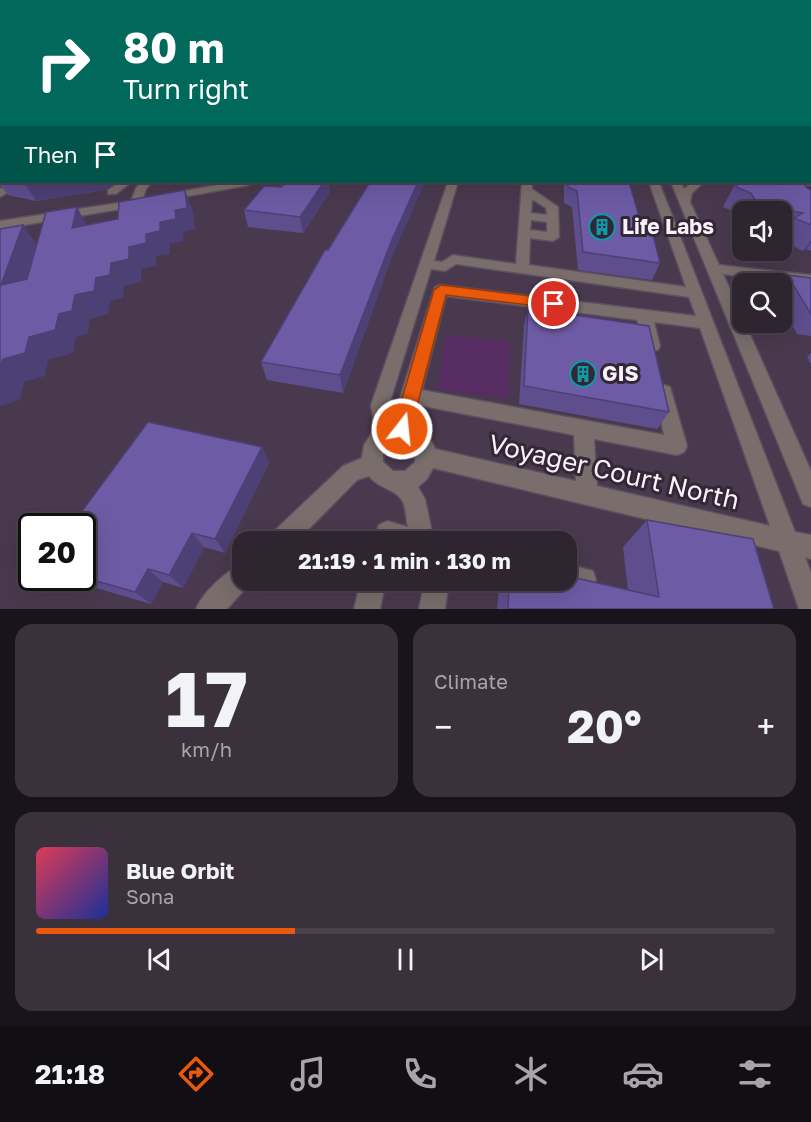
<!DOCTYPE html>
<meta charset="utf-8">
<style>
:root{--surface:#2e2531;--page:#3a313d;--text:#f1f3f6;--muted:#a7a5ab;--line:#49424d;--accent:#ea580c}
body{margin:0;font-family:"Golos Text",sans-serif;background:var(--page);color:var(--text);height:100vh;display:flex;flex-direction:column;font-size:22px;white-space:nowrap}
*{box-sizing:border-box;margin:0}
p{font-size:20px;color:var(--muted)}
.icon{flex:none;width:33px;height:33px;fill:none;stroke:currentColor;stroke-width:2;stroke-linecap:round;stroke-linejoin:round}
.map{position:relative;height:609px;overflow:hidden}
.side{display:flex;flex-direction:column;gap:15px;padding:15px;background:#19141b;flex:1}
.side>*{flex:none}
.guide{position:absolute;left:0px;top:0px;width:812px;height:183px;box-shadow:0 6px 24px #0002,0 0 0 2px var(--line);background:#00695c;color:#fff;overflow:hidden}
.tools{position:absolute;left:732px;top:201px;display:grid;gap:12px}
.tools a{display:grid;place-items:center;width:60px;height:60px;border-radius:12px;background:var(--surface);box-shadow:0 6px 24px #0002,0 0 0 2px var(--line);font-size:30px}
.speed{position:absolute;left:18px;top:513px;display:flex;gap:12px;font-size:30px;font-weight:700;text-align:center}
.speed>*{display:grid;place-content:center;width:78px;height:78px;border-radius:50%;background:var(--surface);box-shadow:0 6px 24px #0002,0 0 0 2px var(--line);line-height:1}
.speed .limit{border:3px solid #111;border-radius:9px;background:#fff;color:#111}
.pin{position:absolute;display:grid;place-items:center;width:51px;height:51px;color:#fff;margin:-26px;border:3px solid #fff;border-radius:50%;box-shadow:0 2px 6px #0007}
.me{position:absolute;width:66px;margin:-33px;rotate:16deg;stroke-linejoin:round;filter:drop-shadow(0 0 4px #0008)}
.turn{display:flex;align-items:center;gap:21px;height:126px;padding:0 24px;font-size:27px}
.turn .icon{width:78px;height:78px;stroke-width:2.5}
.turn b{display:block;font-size:42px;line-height:51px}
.then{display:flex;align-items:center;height:57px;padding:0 24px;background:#0003;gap:12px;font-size:22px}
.big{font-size:45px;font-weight:700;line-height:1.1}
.side .tile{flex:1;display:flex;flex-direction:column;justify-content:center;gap:9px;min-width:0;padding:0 21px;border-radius:18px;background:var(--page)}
.side .dial{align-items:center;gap:0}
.dial b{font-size:78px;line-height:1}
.song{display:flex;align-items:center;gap:18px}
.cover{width:72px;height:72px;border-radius:9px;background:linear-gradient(135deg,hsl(350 70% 55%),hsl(230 70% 35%))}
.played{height:6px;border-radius:3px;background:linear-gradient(90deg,var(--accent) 35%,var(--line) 35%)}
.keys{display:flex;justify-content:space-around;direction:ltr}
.heat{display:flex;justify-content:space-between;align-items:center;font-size:33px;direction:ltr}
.side .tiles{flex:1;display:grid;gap:15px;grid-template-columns:1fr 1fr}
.tile:last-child{grid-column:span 2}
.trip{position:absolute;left:232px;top:531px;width:345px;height:60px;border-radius:18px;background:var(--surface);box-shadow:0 6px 24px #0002,0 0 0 2px var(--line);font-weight:700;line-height:60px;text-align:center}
.dock{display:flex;height:96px;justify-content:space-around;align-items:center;background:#120f14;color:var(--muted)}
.dock .icon{width:42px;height:42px}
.dock .on{color:var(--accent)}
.dock b{font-size:27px;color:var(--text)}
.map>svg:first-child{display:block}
.built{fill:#49394e;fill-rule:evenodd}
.green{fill:#572c63}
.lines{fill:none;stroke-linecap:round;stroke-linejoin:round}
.minor-casing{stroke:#5b505f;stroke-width:3}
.minor{fill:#796e6b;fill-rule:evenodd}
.wall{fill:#5e4e8e}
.shaded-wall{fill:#4c4074}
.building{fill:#6d5ba5;stroke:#4c4074;stroke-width:1.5}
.route{fill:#ea580c;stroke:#983908;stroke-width:1.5}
.labels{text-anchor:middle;stroke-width:6;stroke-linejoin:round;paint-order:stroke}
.poi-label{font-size:21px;font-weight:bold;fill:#f9f1fc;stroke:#332736;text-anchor:start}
.near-street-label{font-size:26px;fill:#f9f1fc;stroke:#332736}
</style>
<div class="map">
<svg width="811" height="609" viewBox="0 0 811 609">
<rect width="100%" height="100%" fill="#3d3141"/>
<path class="built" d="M0,122L2,182H794L811,191V609H0ZM742,212H782V250H742ZM742,284H782V322H742ZM32,526H82V578H32ZM243,542H567V580H243Z"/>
<path class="green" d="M446,334L510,342L509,398L437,389Z"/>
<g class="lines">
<g class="minor-casing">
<g id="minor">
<rect x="810" y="99" width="1" height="5"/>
<rect x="810" y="131" width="1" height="6"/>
<path d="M810,179L811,185H796L791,182H810Z"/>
<path d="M14,182H26L0,197V189Z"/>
<path d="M120,182H131L116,194H108V190Z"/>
<path d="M141,182H152L146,189L142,201L144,203L139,206L0,229V221L131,201L136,188Z"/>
<path d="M234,182H254L249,185L167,200L161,197L167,194Z"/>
<path d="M448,182H458L434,261L442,262L453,255L516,264L522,182H532V189L558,207L559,237L553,241L530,238L529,265L686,287L649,182H659L795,532L811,535V559L805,557L811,573V609H799L779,551L433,468L427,479L418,487L425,499L434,542H373L379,525L387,521L408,527C406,519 406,509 403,502C396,488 378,489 369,476L357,480L296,542H267L271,534L343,466L362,458L364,445L375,428L371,405ZM532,199L546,208L547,215L531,213ZM531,220L547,222V232L530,230ZM456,264L689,297L696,316L440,285L435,287L393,420L389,405L431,269L445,271ZM446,296L637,320L646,350H658L660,346L654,322L700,328L770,526L597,486L594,439L677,455L684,452L687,446L670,387L664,385L658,387L655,392L664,435L422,390ZM418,405L574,435L576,481L435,449L427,432L413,423ZM394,437H404L415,447V462L405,471H393L383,462V447Z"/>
<path d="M671,182H681L684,189L693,182H704L692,193L690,202L719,265L811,275V285L723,274L811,471V507L803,504Z"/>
<path d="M243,564V580H253L227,609H196C203,592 226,571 243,564Z"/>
<path d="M567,564L593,571L596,580L593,589L584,592L558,585L557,580H567Z"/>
<path d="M361,580H386L380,609H354Z"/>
<path d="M425,580H449L445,609H419Z"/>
</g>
</g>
<use href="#minor" class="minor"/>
</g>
<g class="wall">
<path d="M0,109H2V182H117L106,190L36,201L8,195L1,186L0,187Z"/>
<path d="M288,182H328L330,192L303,233L248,227L244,210L281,187Z"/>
<path d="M564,182H629L643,230L660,263L652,280L578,270L572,207L564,203Z"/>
<path d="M736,182H802L807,188L811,190V251L806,249L803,251L782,241V237L784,234L782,233V212H742V220L739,214L723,207Z"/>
<path d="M391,259L343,393L267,380L261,362Z"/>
<path d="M787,275L811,278V336L797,334L782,306V284H781Z"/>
<path d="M528,308L669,412L657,429L519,404L524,325Z"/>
<path d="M811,353V364L807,357Z"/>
<path d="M262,447L269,463L225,553L204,547L183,588L163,582L151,604L62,578H82V526Z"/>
<path d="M647,520L774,609H497L499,587L501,580H567L628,590L623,547Z"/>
</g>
<g class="shaded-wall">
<rect x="0" y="166" width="2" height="14"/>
<path d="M51,182H117L106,190L36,201L26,185Z"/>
<path d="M324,182H328L330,192L303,233L300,217Z"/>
<path d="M418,182H425L391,259L343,393L340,375L391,242Z"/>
<path d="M185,190L193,211L195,229L183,232L184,241L169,244L170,254L156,256V266L141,269V282L124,286L123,298L110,301L108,314L90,319L88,334L76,337L73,353L48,360L45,376L24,382L20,400L0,406V368L3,359L29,337L59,314L75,295L96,278L129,247L175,210Z"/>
<path d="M77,207L89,229L72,228Z"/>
<path d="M23,225L38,247L19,308L1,285Z"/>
<path d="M811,240V243L806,249L803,251Z"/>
<path d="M262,447L269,463L225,553L215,539Z"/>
<path d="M192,533L204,547L183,588L169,575Z"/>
<path d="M148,569L163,582L151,604L135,592Z"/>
</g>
<g class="building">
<rect x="0" y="109" width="2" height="57"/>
<path d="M8,182H51L26,185Z"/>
<path d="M288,182H324L300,217L244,210L264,186L281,187Z"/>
<path d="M370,182H418L391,242L340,375L261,362L325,250H328Z"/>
<path d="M568,182H629L643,230L652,231L660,263L583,252L577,191L568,187Z"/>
<path d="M745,182H802L807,188L811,190V225L794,218L803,213L759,206L751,193L734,186Z"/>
<path d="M185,190L187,208L175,210L176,219L160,222V231L146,234V243L129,247V259L111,263L110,275L96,278L94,291L75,295L72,311L59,314L55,330L29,337L25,353L3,359L0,368V229L23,225L1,285L27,279L46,212L77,207L72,228L118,219L119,202Z"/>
<path d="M787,275L811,278V314Z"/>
<path d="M528,308L649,326L669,412L524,386Z"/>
<path d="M148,422L262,447L215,539L192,533L169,575L148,569L135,592L82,577V526H71Z"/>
<path d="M647,520L753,539L774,609H508L509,580H567V576L659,597Z"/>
</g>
<linearGradient id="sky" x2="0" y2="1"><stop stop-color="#221b24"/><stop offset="0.48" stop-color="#514e65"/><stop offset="1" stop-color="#514e65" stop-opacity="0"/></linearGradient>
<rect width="811" height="163" fill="url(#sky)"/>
<path class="route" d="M441,285L554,299L560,304L554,308L446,295L411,429L408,434L402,436L396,434L393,429L434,290Z"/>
<defs>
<g id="building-ring" transform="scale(1.35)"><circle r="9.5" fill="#332736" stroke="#0f9aa8" stroke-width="1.5"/><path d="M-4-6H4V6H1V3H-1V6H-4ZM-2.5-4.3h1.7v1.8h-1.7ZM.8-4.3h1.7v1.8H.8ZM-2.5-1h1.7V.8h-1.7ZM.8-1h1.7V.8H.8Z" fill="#0f9aa8"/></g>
</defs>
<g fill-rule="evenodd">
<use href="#building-ring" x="602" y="227"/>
<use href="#building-ring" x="583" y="374"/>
</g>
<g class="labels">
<g class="poi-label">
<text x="622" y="234">Life Labs</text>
<text x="602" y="381">GIS</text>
</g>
<g class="near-street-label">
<text transform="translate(614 472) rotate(13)" y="9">Voyager Court North</text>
</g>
</g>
</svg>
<div class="tools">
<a><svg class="icon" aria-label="sound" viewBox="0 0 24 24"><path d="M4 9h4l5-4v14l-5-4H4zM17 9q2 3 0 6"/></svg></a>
<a><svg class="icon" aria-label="search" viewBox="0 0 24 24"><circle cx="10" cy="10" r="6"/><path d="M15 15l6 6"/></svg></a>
</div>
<div class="speed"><div class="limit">20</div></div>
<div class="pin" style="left:554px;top:304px;background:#d93025"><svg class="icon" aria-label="arrive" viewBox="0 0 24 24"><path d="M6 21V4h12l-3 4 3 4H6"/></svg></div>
<svg class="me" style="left:402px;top:429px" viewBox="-20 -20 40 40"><circle r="17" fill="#ea580c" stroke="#fff" stroke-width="3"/><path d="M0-11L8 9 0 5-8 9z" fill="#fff"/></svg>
<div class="trip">21:19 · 1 min · 130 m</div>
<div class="guide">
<div class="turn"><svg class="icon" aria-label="right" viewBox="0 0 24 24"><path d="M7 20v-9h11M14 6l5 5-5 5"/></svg><div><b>80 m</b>Turn right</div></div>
<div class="then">Then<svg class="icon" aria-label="arrive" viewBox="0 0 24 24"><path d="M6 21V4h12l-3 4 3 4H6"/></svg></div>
</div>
</div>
<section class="side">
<div class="tiles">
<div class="tile dial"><b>17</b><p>km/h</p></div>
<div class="tile"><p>Climate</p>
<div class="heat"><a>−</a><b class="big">20°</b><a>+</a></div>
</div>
<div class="tile">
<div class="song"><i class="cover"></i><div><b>Blue Orbit</b><p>Sona</p></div></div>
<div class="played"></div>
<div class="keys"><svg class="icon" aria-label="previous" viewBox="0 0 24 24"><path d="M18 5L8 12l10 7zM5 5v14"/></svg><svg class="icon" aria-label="pause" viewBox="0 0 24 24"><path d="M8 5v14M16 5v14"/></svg><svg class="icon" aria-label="next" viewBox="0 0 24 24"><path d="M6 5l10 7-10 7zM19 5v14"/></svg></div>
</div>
</div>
</section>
<nav class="dock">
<b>21:18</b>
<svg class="icon on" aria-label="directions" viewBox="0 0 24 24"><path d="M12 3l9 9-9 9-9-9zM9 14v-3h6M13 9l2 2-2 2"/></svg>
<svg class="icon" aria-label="music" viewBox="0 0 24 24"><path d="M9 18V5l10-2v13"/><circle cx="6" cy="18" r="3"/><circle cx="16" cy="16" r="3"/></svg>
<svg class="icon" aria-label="phone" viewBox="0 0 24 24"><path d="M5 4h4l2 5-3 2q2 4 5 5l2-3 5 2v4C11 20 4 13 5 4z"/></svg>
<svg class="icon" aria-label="climate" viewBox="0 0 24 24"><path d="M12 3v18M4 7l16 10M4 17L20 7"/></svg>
<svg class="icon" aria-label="car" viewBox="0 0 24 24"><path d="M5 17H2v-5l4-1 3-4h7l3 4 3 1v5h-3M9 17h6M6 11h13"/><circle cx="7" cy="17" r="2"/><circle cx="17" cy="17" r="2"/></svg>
<svg class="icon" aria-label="filters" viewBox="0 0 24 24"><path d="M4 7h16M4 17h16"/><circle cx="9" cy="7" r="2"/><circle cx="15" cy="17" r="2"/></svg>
</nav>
